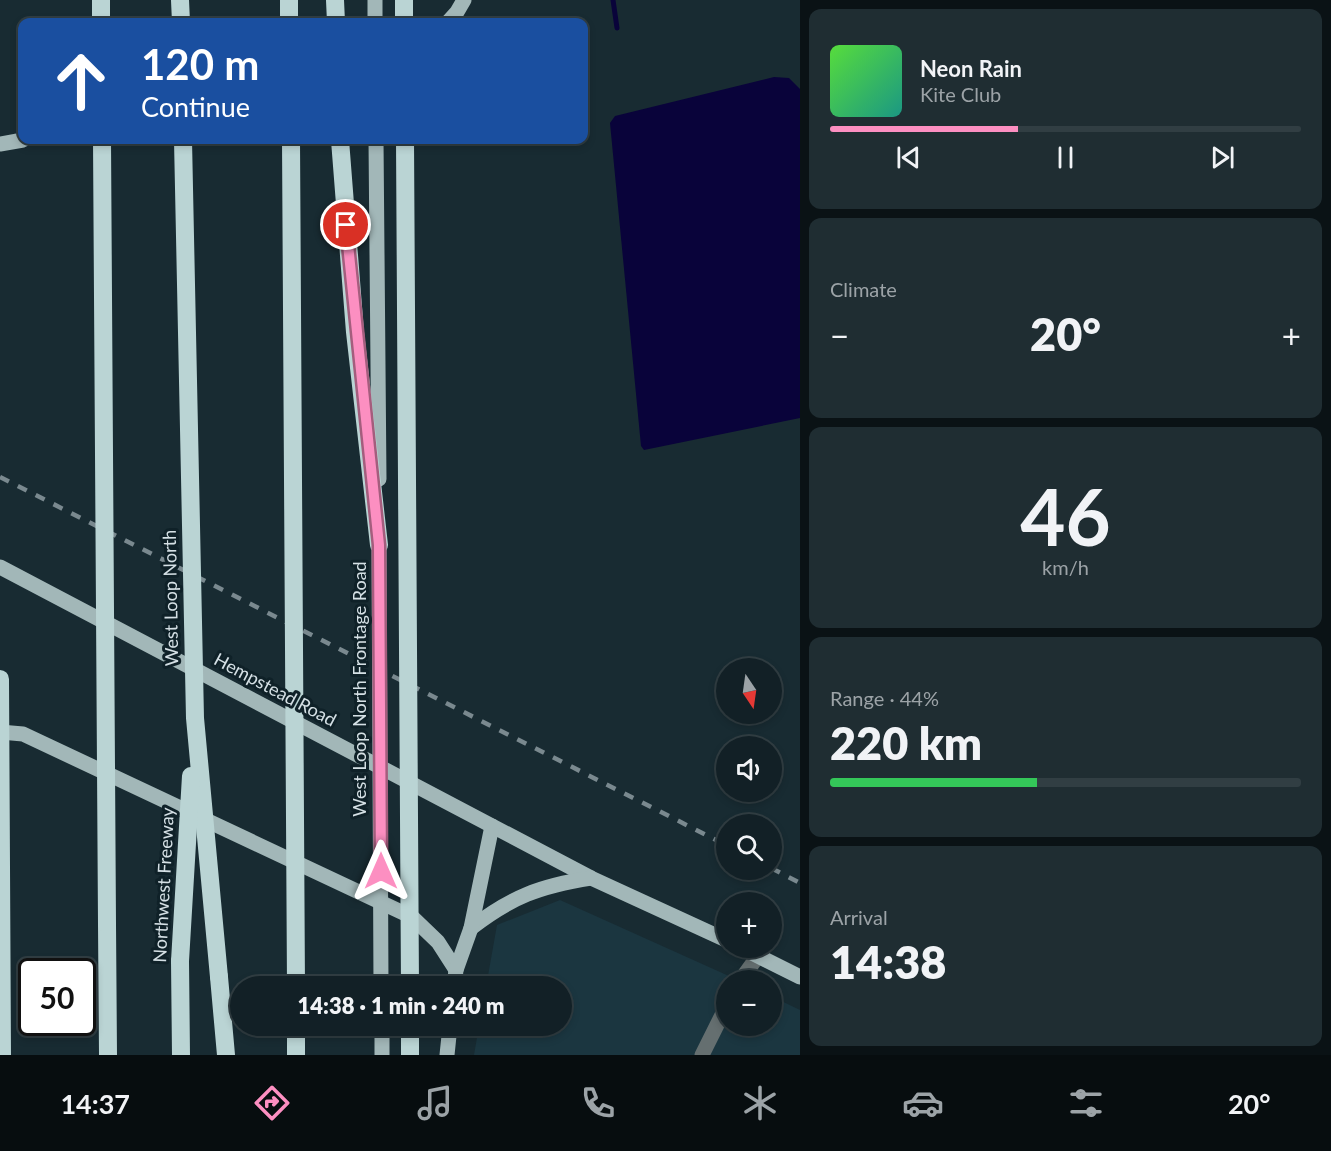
<!DOCTYPE html>
<meta charset="utf-8">
<style>
:root{--surface:#122026;--page:#1f2d32;--text:#f1f3f6;--muted:#9ca3a7;--line:#313e43;--accent:#fc8fc1}
body{margin:0;font-family:Lato,sans-serif;background:var(--page);color:var(--text);height:100vh;display:flex;flex-direction:column;font-size:22px;white-space:nowrap}
*{box-sizing:border-box;margin:0}
p{font-size:20px;color:var(--muted)}
.icon{flex:none;width:33px;height:33px;fill:none;stroke:currentColor;stroke-width:2;stroke-linecap:round;stroke-linejoin:round}
.map{position:relative;flex:1;overflow:hidden}
.side{display:flex;flex-direction:column;gap:9px;padding:9px;background:#0a1215;width:531px}
.side>*{flex:none}
.banner{position:absolute;left:18px;top:18px;width:570px;height:126px;border-radius:12px;box-shadow:0 3px 9px #0003,0 0 0 2px var(--line);background:#1a4fa0;color:#fff;overflow:hidden}
.needle{width:39px;rotate:167deg}
.buttons{position:absolute;left:716px;top:658px;display:grid;gap:12px}
.buttons a{display:grid;place-items:center;width:66px;height:66px;border-radius:50%;background:var(--surface);box-shadow:0 3px 9px #0003,0 0 0 2px var(--line);font-size:30px}
.speed{position:absolute;left:18px;top:958px;display:flex;gap:12px;font-size:30px;font-weight:700;text-align:center}
.speed>*{display:grid;place-content:center;width:78px;height:78px;border-radius:50%;background:var(--surface);box-shadow:0 3px 9px #0003,0 0 0 2px var(--line);line-height:1}
.speed .limit{border:3px solid #111;border-radius:9px;background:#fff;color:#111}
.pin{position:absolute;display:grid;place-items:center;width:51px;height:51px;color:#fff;margin:-26px;border:3px solid #fff;border-radius:50%;box-shadow:0 2px 6px #0007}
.me{position:absolute;width:66px;margin:-33px;rotate:0deg;stroke-linejoin:round;filter:drop-shadow(0 0 4px #0008)}
.turn{display:flex;align-items:center;gap:21px;height:126px;padding:0 24px;font-size:27px}
.turn .icon{width:78px;height:78px;stroke-width:2.5}
.turn b{display:block;font-size:42px;line-height:51px}
.big{font-size:45px;font-weight:800;line-height:1.1}
.side .card{flex:1;display:flex;flex-direction:column;justify-content:center;gap:9px;min-width:0;padding:0 21px;border-radius:12px;background:var(--page)}
.side .dial{align-items:center;gap:0}
.dial b{font-size:78px;line-height:1}
.song{display:flex;align-items:center;gap:18px}
.cover{width:72px;height:72px;border-radius:9px;background:linear-gradient(135deg,hsl(110 70% 55%),hsl(170 70% 35%))}
.played{height:6px;border-radius:3px;background:linear-gradient(90deg,var(--accent) 40%,var(--line) 40%)}
.keys{display:flex;justify-content:space-around;direction:ltr}
.heat{display:flex;justify-content:space-between;align-items:center;font-size:33px;direction:ltr}
.charge{height:9px;border-radius:4px;background:linear-gradient(90deg,#34c759 44%,var(--line) 0)}
.trip{position:absolute;left:230px;top:976px;width:342px;height:60px;border-radius:30px;background:var(--surface);box-shadow:0 3px 9px #0003,0 0 0 2px var(--line);font-weight:800;line-height:60px;text-align:center}
.tabs{display:flex;height:96px;justify-content:space-around;align-items:center;background:#070d0f;color:var(--muted)}
.tabs .icon{width:42px;height:42px}
.tabs .on{color:var(--accent)}
.tabs b{font-size:27px;color:var(--text)}
main{display:flex;flex:1;min-height:0}
.map>svg:first-child{display:block}
.built{fill:#1b3640}
.water{fill:#09033a}
.lines{fill:none;stroke-linecap:round;stroke-linejoin:round}
.stream{stroke:#09033a;stroke-width:5}
.minor{stroke:#656f70;stroke-width:15}
.major{stroke:#a2b7b8;stroke-width:15}
.highway{stroke:#bad4d4;stroke-width:18}
.rail{stroke:#7a898f;stroke-width:4.5;stroke-dasharray:10 10;stroke-linecap:butt}
.major-bridge{stroke:#a2b7b8;stroke-width:15}
.highway-bridge{stroke:#bad4d4;stroke-width:18}
.route-casing{stroke:#a45d7d;stroke-width:15}
.route{stroke:#fc8fc1;stroke-width:10}
.labels{text-anchor:middle;stroke-width:6;stroke-linejoin:round;paint-order:stroke}
.street-label{font-size:18px;fill:#d5e0e5;stroke:#0f2128}
</style>
<main>
<div class="map">
<svg width="800" height="1055" viewBox="0 0 800 1055">
<rect width="100%" height="100%" fill="#182b32"/>
<path class="built" d="M560,900L740,981H726V1026H771V996L800,1010V1055H474L479,1026H561V987H486L497,925Z"/>
<path class="water" d="M774,77L789,78L800,89V418L644,450L641,446L610,123L615,116Z"/>
<g class="lines">
<path class="stream" d="M613,0L617,28"/>
<g class="minor">
<path d="M740,981L758,956"/>
<path d="M702,1055L726,1007"/>
</g>
<g class="major">
<path d="M375,0V22"/>
<path d="M448,22L457,12L464,0"/>
<path d="M376,140L379,479"/>
<path d="M0,144L23,140"/>
<path d="M0,567L591,878L726,940"/>
<path d="M0,732L23,734L412,917L438,942L456,970"/>
<path d="M471,928C511,897 540,886 591,878"/>
<path d="M742,948L800,977"/>
<path d="M454,987L456,970L471,928L492,826"/>
<path d="M382,1026V1055"/>
<path d="M447,1055L450,1026"/>
</g>
<g class="highway">
<path d="M101,0V22"/>
<path d="M180,0L181,22"/>
<path d="M289,0V22"/>
<path d="M335,0L336,22"/>
<path d="M404,0V22"/>
<path d="M340,140L355,332L379,545"/>
<path d="M107,924L108,1055"/>
<path d="M180,961L181,1055"/>
<path d="M219,977L226,1055"/>
<path d="M296,1026V1055"/>
<path d="M410,1026V1055"/>
</g>
<g class="rail">
<path d="M0,477L726,845"/>
<path d="M771,868L800,883"/>
</g>
<path class="major-bridge" d="M379,545L381,987"/>
<g class="highway-bridge">
<path d="M102,140L107,924"/>
<path d="M183,140L195,718L219,977"/>
<path d="M291,140L296,987"/>
<path d="M405,140L410,987"/>
<path d="M0,679L2,1055"/>
<path d="M180,961L191,776"/>
</g>
</g>
<g class="lines">
<g class="route-casing">
<path id="route" d="M346,225L379,545L381,871"/>
</g>
<use href="#route" class="route"/>
</g>
<g class="labels">
<g class="street-label">
<text transform="translate(171 598) rotate(-91)" y="6">West Loop North</text>
<text transform="translate(360 689) rotate(-90)" y="6">West Loop North Frontage Road</text>
<text transform="translate(275 690) rotate(28)" y="6">Hempstead Road</text>
<text transform="translate(164 885) rotate(-87)" y="6">Northwest Freeway</text>
</g>
</g>
</svg>
<div class="buttons">
<a><svg class="needle" viewBox="-14 -14 28 28"><path d="M0-13l5 13h-10z" fill="#e53935"/><path d="M0 13l5-13h-10z" fill="#9ca3a7"/></svg></a>
<a><svg class="icon" aria-label="sound" viewBox="0 0 24 24"><path d="M4 9h4l5-4v14l-5-4H4zM17 9q2 3 0 6"/></svg></a>
<a><svg class="icon" aria-label="search" viewBox="0 0 24 24"><circle cx="10" cy="10" r="6"/><path d="M15 15l6 6"/></svg></a>
<a>+</a>
<a>−</a>
</div>
<div class="speed"><div class="limit">50</div></div>
<div class="pin" style="left:346px;top:225px;background:#d93025"><svg class="icon" aria-label="arrive" viewBox="0 0 24 24"><path d="M6 21V4h12l-3 4 3 4H6"/></svg></div>
<svg class="me" style="left:381px;top:871px" viewBox="-20 -20 40 40"><path d="M0-17L14 15 0 8-14 15z" fill="#fc8fc1" stroke="#fff" stroke-width="4"/></svg>
<div class="trip">14:38 · 1 min · 240 m</div>
<div class="banner">
<div class="turn"><svg class="icon" aria-label="ahead" viewBox="0 0 24 24"><path d="M12 20V5M6 11l6-6 6 6"/></svg><div><b>120 m</b>Continue</div></div>
</div>
</div>
<section class="side">
<div class="card">
<div class="song"><i class="cover"></i><div><b>Neon Rain</b><p>Kite Club</p></div></div>
<div class="played"></div>
<div class="keys"><svg class="icon" aria-label="previous" viewBox="0 0 24 24"><path d="M18 5L8 12l10 7zM5 5v14"/></svg><svg class="icon" aria-label="pause" viewBox="0 0 24 24"><path d="M8 5v14M16 5v14"/></svg><svg class="icon" aria-label="next" viewBox="0 0 24 24"><path d="M6 5l10 7-10 7zM19 5v14"/></svg></div>
</div>
<div class="card"><p>Climate</p>
<div class="heat"><a>−</a><b class="big">20°</b><a>+</a></div>
</div>
<div class="card dial"><b>46</b><p>km/h</p></div>
<div class="card"><p>Range · 44%</p><b class="big">220 km</b><div class="charge"></div></div>
<div class="card"><p>Arrival</p><b class="big">14:38</b></div>
</section>
</main>
<nav class="tabs">
<b>14:37</b>
<svg class="icon on" aria-label="directions" viewBox="0 0 24 24"><path d="M12 3l9 9-9 9-9-9zM9 14v-3h6M13 9l2 2-2 2"/></svg>
<svg class="icon" aria-label="music" viewBox="0 0 24 24"><path d="M9 18V5l10-2v13"/><circle cx="6" cy="18" r="3"/><circle cx="16" cy="16" r="3"/></svg>
<svg class="icon" aria-label="phone" viewBox="0 0 24 24"><path d="M5 4h4l2 5-3 2q2 4 5 5l2-3 5 2v4C11 20 4 13 5 4z"/></svg>
<svg class="icon" aria-label="climate" viewBox="0 0 24 24"><path d="M12 3v18M4 7l16 10M4 17L20 7"/></svg>
<svg class="icon" aria-label="car" viewBox="0 0 24 24"><path d="M5 17H2v-5l4-1 3-4h7l3 4 3 1v5h-3M9 17h6M6 11h13"/><circle cx="7" cy="17" r="2"/><circle cx="17" cy="17" r="2"/></svg>
<svg class="icon" aria-label="filters" viewBox="0 0 24 24"><path d="M4 7h16M4 17h16"/><circle cx="9" cy="7" r="2"/><circle cx="15" cy="17" r="2"/></svg>
<b>20°</b>
</nav>
